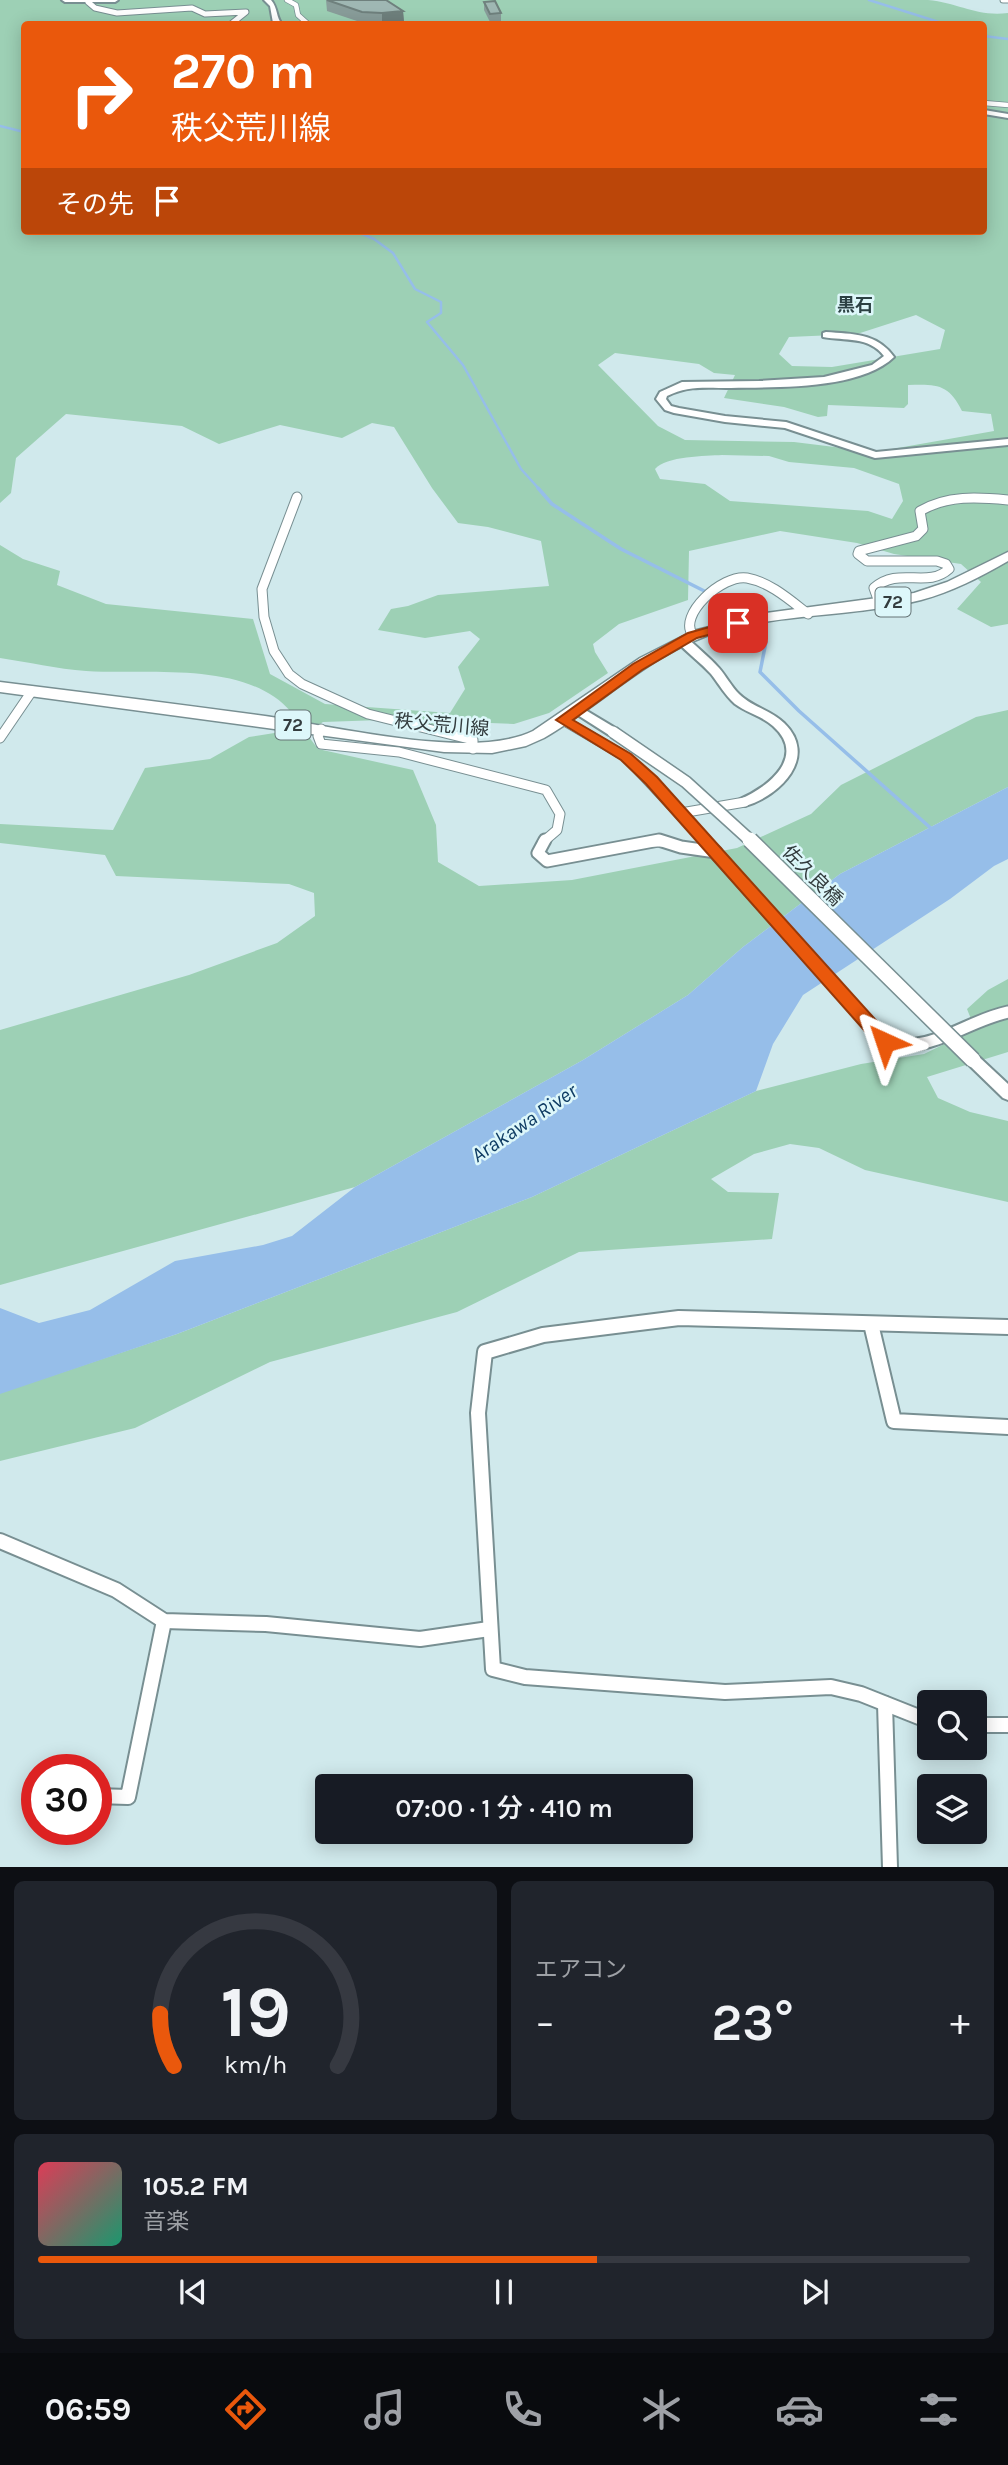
<!DOCTYPE html>
<html lang="ja">
<meta charset="utf-8">
<style>
:root{--surface:#171b24;--page:#20242c;--text:#f1f3f6;--muted:#9ea1a6;--line:#363941;--accent:#ea580c}
body{margin:0;font-family:Karla,"Noto Sans JP",sans-serif;background:var(--page);color:var(--text);height:100vh;display:flex;flex-direction:column;font-size:26px;white-space:nowrap}
*{box-sizing:border-box;margin:0}
p{font-size:23px;color:var(--muted)}
.icon{flex:none;width:38px;height:38px;fill:none;stroke:currentColor;stroke-width:2;stroke-linecap:round;stroke-linejoin:round}
.map{position:relative;height:1867px;overflow:hidden}
.details{display:flex;flex-direction:column;gap:14px;padding:14px;background:#0d0f14;flex:1}
.details>*{flex:none}
.hud{position:absolute;left:21px;top:21px;width:966px;height:214px;border-radius:7px;box-shadow:0 4px 18px #0003;background:#ea580c;color:#fff;overflow:hidden}
.buttons{position:absolute;left:917px;top:1690px;display:grid;gap:14px}
.buttons a{display:grid;place-items:center;width:70px;height:70px;border-radius:7px;background:var(--surface);box-shadow:0 4px 18px #0003;font-size:35px}
.speed{position:absolute;left:21px;top:1754px;display:flex;gap:14px;font-size:35px;font-weight:700;text-align:center}
.speed>*{display:grid;place-content:center;width:91px;height:91px;border-radius:50%;background:var(--surface);box-shadow:0 4px 18px #0003;line-height:1}
.speed .limit{border:10px solid #d22;background:#fff;color:#111}
.pin{position:absolute;display:grid;place-items:center;width:60px;height:60px;color:#fff;margin:-30px;border-radius:14px;box-shadow:0 4px 10px #0006}
.me{position:absolute;width:77px;margin:-38px;rotate:318deg;stroke-linejoin:round;filter:drop-shadow(0 0 5px #0008)}
.turn{display:flex;align-items:center;gap:24px;height:147px;padding:0 35px;font-size:32px}
.turn .icon{width:91px;height:91px;stroke-width:2.5}
.turn b{display:block;font-size:49px;line-height:60px}
.then{display:flex;align-items:center;height:66px;padding:0 35px;background:#0003;gap:14px;font-size:26px}
.big{font-size:52px;font-weight:600;line-height:1.1}
.details .tile{flex:1;display:flex;flex-direction:column;justify-content:center;gap:10px;min-width:0;padding:0 24px;border-radius:10px;background:var(--page)}
.details .dial{align-items:center;gap:0}
.dial svg{height:182px;overflow:visible;fill:none;stroke:var(--line);stroke-width:7;stroke-linecap:round;text-anchor:middle}
.dial text{fill:var(--text);stroke:none}
.song{display:flex;align-items:center;gap:21px}
.cover{width:84px;height:84px;border-radius:10px;background:linear-gradient(135deg,hsl(350 70% 55%),hsl(160 70% 35%))}
.played{height:7px;border-radius:4px;background:linear-gradient(90deg,var(--accent) 60%,var(--line) 60%)}
.keys{display:flex;justify-content:space-around;direction:ltr}
.heat{display:flex;justify-content:space-between;align-items:center;font-size:38px;direction:ltr}
.details .tiles{flex:1;display:grid;gap:14px;grid-template-columns:1fr 1fr}
.tile:last-child{grid-column:span 2}
.trip{position:absolute;left:315px;top:1774px;width:378px;height:70px;border-radius:7px;background:var(--surface);box-shadow:0 4px 18px #0003;font-weight:600;line-height:70px;text-align:center}
.menu{display:flex;height:112px;justify-content:space-around;align-items:center;background:#090b0e;color:var(--muted)}
.menu .icon{width:49px;height:49px}
.menu .selected{color:var(--accent)}
.menu b{font-size:32px;color:var(--text)}
.map>svg:first-child{display:block}
.green{fill:#9dd0b5;fill-rule:evenodd}
.water{fill:#96bee9}
.lines{fill:none;stroke-linecap:round;stroke-linejoin:round}
.stream-far1{stroke:#96bee9;stroke-width:2.5}
.stream{stroke:#96bee9;stroke-width:3.5}
.pedestrian-casing{stroke:#788f92;stroke-width:6}
.minor-far3-casing{stroke:#788f92;stroke-width:7}
.minor-far2-casing{stroke:#788f92;stroke-width:11}
.minor-far1-casing{stroke:#788f92;stroke-width:15}
.minor-casing{stroke:#788f92;stroke-width:18}
.tertiary-casing{stroke:#788f92;stroke-width:4}
.primary-casing{stroke:#788f92;stroke-width:3}
.pedestrian{stroke:#fff;stroke-width:4.5}
.minor-far3{stroke:#fff;stroke-width:5}
.minor-far2{stroke:#fff;stroke-width:9}
.minor-far1{stroke:#fff;stroke-width:11}
.minor{stroke:#fff;stroke-width:14}
.tertiary{fill:#fff;fill-rule:evenodd}
.primary{fill:#fff;fill-rule:evenodd}
.tertiary-bridge-far1-casing{stroke:#788f92;stroke-width:14;stroke-linecap:butt}
.tertiary-bridge-casing{stroke:#788f92;stroke-width:18;stroke-linecap:butt}
.tertiary-bridge-far1{stroke:#fff;stroke-width:11}
.tertiary-bridge{stroke:#fff;stroke-width:15}
.wall{fill:#899d9a}
.shaded-wall{fill:#6f807d}
.building{fill:#9fb7b3;stroke:#6f807d;stroke-width:2}
.route{fill:#ea580c;stroke:#983908;stroke-width:2}
.labels{text-anchor:middle;stroke-width:5;stroke-linejoin:round;paint-order:stroke}
.far-neighbourhood-label{font-size:18px;font-weight:bold;fill:#2c4143;stroke:#ddf7fa}
.shield{fill:#ddf7fa;stroke:#667476;stroke-width:2}
.shield-label{font-size:18px;font-weight:bold;fill:#333c3e}
.street-label{font-size:19px;fill:#333c3e;stroke:#ddf7fa}
.water-label{font-size:21px;font-style:italic;fill:#0f3c63;stroke:#ddf7fa}
</style>
<div class="map">
<svg width="1008" height="1867" viewBox="0 0 1008 1867">
<rect width="100%" height="100%" fill="#d0e9ec"/>
<g class="green">
<path d="M0,0H928C959,3 977,17 1008,13V624L991,627L957,609L981,582L961,564L894,554L857,543L780,531L689,551L688,600L619,624L593,644L595,652L608,673L549,713L514,724L464,722L437,729L410,719L323,722L306,733L318,749L413,770L436,825L438,862L479,886L572,880L737,848L811,814L841,785L976,717L1008,710V787L840,874L743,947L688,995L583,1060L355,1187L0,1285V1030L189,975L277,943L315,916L314,893L289,884L116,876L105,855L0,843V824L113,830L145,768L210,759L249,737L287,731L291,712C247,660 148,675 86,671C57,669 28,662 0,658V545L23,559L60,571L57,585L106,604L253,619L270,674L325,704L450,713L465,689L458,667L480,639L470,631L425,638L378,630L391,609L408,606L438,595L549,586L541,541L488,527L458,523L432,488L394,427L372,423L342,438L280,425L219,444L182,426L66,414L16,458L11,493L0,503ZM24,24H984V231H24ZM916,315L945,330L940,349L832,367L792,366L779,354L789,337L857,334ZM615,353L699,364L714,373L735,375L724,398L784,407L818,417L827,416L828,405L904,408L908,404V385C937,384 949,384 962,411L991,414L994,431L875,452L794,442L685,440L658,426L598,365ZM722,455L769,456L789,462L854,468L899,484L903,501L892,519L868,511L730,501L705,484L660,479L655,469C666,456 706,456 722,455Z"/>
<path d="M1008,979V1052L927,1077L938,1098L970,1112L1008,1121V1202L865,1170L819,1148L790,1144L754,1154L711,1179L728,1192L779,1193L772,1239L579,1252L457,1312L270,1362L135,1428L0,1461V1393L177,1334L532,1197L756,1091L861,1064L924,1054L975,1029L967,1009L988,990Z"/>
</g>
<path class="water" d="M1008,787V859L994,866L950,899L803,995L773,1044L756,1091L532,1197L177,1334L0,1394V1308L39,1323L90,1310L175,1261L263,1245L292,1236L355,1187L583,1060L688,995L743,947L840,874Z"/>
<g class="lines">
<g class="stream-far1">
<path d="M869,0L945,24"/>
<path d="M984,36L1008,39"/>
<path d="M0,126L24,132"/>
<path d="M355,231L374,239L393,253L415,289L441,302V313L427,322L463,365L521,469L540,490"/>
</g>
<path class="stream" d="M538,488L552,504L621,549L740,609L766,642L760,672L799,711L934,831"/>
<g class="pedestrian-casing">
<g id="pedestrian">
<path d="M287,0L296,5L298,15L308,24"/>
<path d="M984,103L1008,105"/>
</g>
</g>
<g class="minor-far3-casing">
<g id="minor-far3">
<path d="M1003,0H1008"/>
<path d="M88,2L95,8L117,13L192,8L205,14L246,12L231,24"/>
</g>
</g>
<g class="minor-far2-casing">
<g id="minor-far2">
<path d="M297,497L262,589L264,617L274,651L289,674L302,684L368,714L473,740V749"/>
<path d="M880,605L874,588C899,566 927,589 949,569L946,564L937,561H867L858,554L859,551L916,536L923,529L920,511C947,495 978,497 1008,500"/>
<path d="M693,635C677,616 722,574 747,578C770,582 790,600 808,614"/>
<path d="M563,720L626,757L705,842"/>
<path d="M321,729L318,736L321,744L399,752L546,790L560,814L557,830L543,842"/>
<path d="M0,738L32,691"/>
<path d="M681,813L745,802"/>
<path d="M650,842H664"/>
</g>
</g>
<g class="minor-far1-casing">
<g id="minor-far1">
<path d="M545,840L538,853L547,861L659,840L681,847L716,852"/>
<path d="M704,840L885,1042C930,1055 965,1021 1008,1012"/>
</g>
</g>
<g class="minor-casing">
<g id="minor">
<path d="M871,1324L894,1421L1008,1427"/>
<path d="M0,1541L116,1590L164,1621L266,1624L420,1639L489,1629"/>
<path d="M885,1704L890,1867"/>
<path d="M929,1721L861,1694L831,1687L725,1692L525,1677L493,1669L478,1413L485,1352L543,1335L679,1318L1008,1327"/>
<path d="M975,1725H1008"/>
<path d="M96,1796L128,1797L164,1621"/>
</g>
</g>
<g class="tertiary-casing">
<g id="tertiary">
<path d="M62,0H118L115,2H65Z"/>
<path d="M264,0H271C278,8 276,18 282,24L273,23L270,6Z"/>
<path d="M984,110L1008,114V118L984,114Z"/>
<path d="M826,332C853,334 877,333 894,357C860,390 776,387 731,388C707,388 689,385 667,396L666,399L671,406L679,408L725,416L786,422L876,452L1008,439V445L875,458L785,428L725,422L674,413L665,410L656,399L660,392L682,382L759,381L824,377L872,365L884,356C869,336 845,341 823,337V333Z"/>
<path d="M683,637L687,638C698,648 709,657 719,668C726,676 731,686 739,694C752,707 771,710 784,723C819,757 780,796 745,806L739,802L740,799C769,787 807,756 773,726C762,716 747,713 735,704C725,695 719,684 711,674C701,663 689,654 679,644L677,641Z"/>
<path d="M577,705L617,729L619,732L617,735H609L573,712L571,709L573,706Z"/>
<path d="M973,1054L978,1056L1008,1084V1100L1003,1098L968,1064L965,1060L968,1056Z"/>
</g>
</g>
<g class="primary-casing">
<path id="primary" d="M1008,552V561C980,577 952,592 921,600C855,617 786,613 721,631C653,651 604,703 544,738L526,746L492,753L444,752L0,692V682C88,693 177,704 265,716C334,726 472,761 533,731L640,658L693,631L766,613L914,593L947,582Z"/>
</g>
<use href="#pedestrian" class="pedestrian"/>
<use href="#minor-far3" class="minor-far3"/>
<use href="#minor-far2" class="minor-far2"/>
<use href="#minor-far1" class="minor-far1"/>
<use href="#minor" class="minor"/>
<use href="#tertiary" class="tertiary"/>
<use href="#primary" class="primary"/>
<g class="tertiary-bridge-far1-casing">
<path id="tertiary-bridge-far1" d="M613,732L686,782L752,842"/>
</g>
<g class="tertiary-bridge-casing">
<path id="tertiary-bridge" d="M750,840L973,1060"/>
</g>
<use href="#tertiary-bridge-far1" class="tertiary-bridge-far1"/>
<use href="#tertiary-bridge" class="tertiary-bridge"/>
</g>
<g class="wall">
<path d="M326,0L403,11L404,22L382,24L363,23L327,11Z"/>
<path d="M484,2L501,13V22H490L484,10Z"/>
</g>
<path class="shaded-wall" d="M403,11L404,22L382,24V13Z"/>
<g class="building">
<path d="M327,0H386L403,11L382,13L362,12Z"/>
<path d="M495,1L501,13L490,14L484,2Z"/>
</g>
<path class="route" d="M738,619L744,623L742,626L697,638L642,670L573,720L631,754L657,777L891,1037L893,1042L891,1047H879L646,784L621,760L556,720L633,664L688,633Z"/>
<g class="labels">
<g class="far-neighbourhood-label">
<text x="855" y="311">黒石</text>
</g>
<g class="shield">
<rect x="875.5" y="587.5" width="35" height="29" rx="5"/>
<rect x="275.5" y="710.5" width="35" height="29" rx="5"/>
</g>
<g class="shield-label">
<text x="893" y="608">72</text>
<text x="293" y="731">72</text>
</g>
<g class="street-label">
<text transform="translate(442 724) rotate(5)" y="7">秩父荒川線</text>
<text transform="translate(813 875) rotate(45)" y="7">佐久良橋</text>
</g>
<g class="water-label">
<text transform="translate(524 1123) rotate(-34)" y="7">Arakawa River</text>
</g>
</g>
</svg>
<div class="buttons">
<a><svg class="icon" aria-label="search" viewBox="0 0 24 24"><circle cx="10" cy="10" r="6"/><path d="M15 15l6 6"/></svg></a>
<a><svg class="icon" aria-label="layers" viewBox="0 0 24 24"><path d="M12 4l9 5-9 5-9-5zM3 14l9 5 9-5"/></svg></a>
</div>
<div class="speed"><div class="limit">30</div></div>
<div class="pin" style="left:738px;top:623px;background:#d93025"><svg class="icon" aria-label="arrive" viewBox="0 0 24 24"><path d="M6 21V4h12l-3 4 3 4H6"/></svg></div>
<svg class="me" style="left:885px;top:1042px" viewBox="-20 -20 40 40"><path d="M0-17L14 15 0 8-14 15z" fill="#ea580c" stroke="#fff" stroke-width="4"/></svg>
<div class="trip">07:00 · 1 分 · 410 m</div>
<div class="hud">
<div class="turn"><svg class="icon" aria-label="right" viewBox="0 0 24 24"><path d="M7 20v-9h11M14 6l5 5-5 5"/></svg><div><b>270 m</b>秩父荒川線</div></div>
<div class="then">その先<svg class="icon" aria-label="arrive" viewBox="0 0 24 24"><path d="M6 21V4h12l-3 4 3 4H6"/></svg></div>
</div>
</div>
<section class="details">
<div class="tiles">
<div class="tile dial"><svg viewBox="0 0 100 80">
<path d="M14 69A42 42 0 1 1 86 69"/>
<path d="M14 69A42 42 0 0 1 8 46" stroke="#ea580c"/>
<text x="50" y="56" font-size="32" font-weight="700">19</text>
<text x="50" y="72" font-size="11">km/h</text>
</svg></div>
<div class="tile"><p>エアコン</p>
<div class="heat"><a>−</a><b class="big">23°</b><a>+</a></div>
</div>
<div class="tile">
<div class="song"><i class="cover"></i><div><b>105.2 FM</b><p>音楽</p></div></div>
<div class="played"></div>
<div class="keys"><svg class="icon" aria-label="previous" viewBox="0 0 24 24"><path d="M18 5L8 12l10 7zM5 5v14"/></svg><svg class="icon" aria-label="pause" viewBox="0 0 24 24"><path d="M8 5v14M16 5v14"/></svg><svg class="icon" aria-label="next" viewBox="0 0 24 24"><path d="M6 5l10 7-10 7zM19 5v14"/></svg></div>
</div>
</div>
</section>
<nav class="menu">
<b>06:59</b>
<svg class="icon selected" aria-label="directions" viewBox="0 0 24 24"><path d="M12 3l9 9-9 9-9-9zM9 14v-3h6M13 9l2 2-2 2"/></svg>
<svg class="icon" aria-label="music" viewBox="0 0 24 24"><path d="M9 18V5l10-2v13"/><circle cx="6" cy="18" r="3"/><circle cx="16" cy="16" r="3"/></svg>
<svg class="icon" aria-label="phone" viewBox="0 0 24 24"><path d="M5 4h4l2 5-3 2q2 4 5 5l2-3 5 2v4C11 20 4 13 5 4z"/></svg>
<svg class="icon" aria-label="climate" viewBox="0 0 24 24"><path d="M12 3v18M4 7l16 10M4 17L20 7"/></svg>
<svg class="icon" aria-label="car" viewBox="0 0 24 24"><path d="M5 17H2v-5l4-1 3-4h7l3 4 3 1v5h-3M9 17h6M6 11h13"/><circle cx="7" cy="17" r="2"/><circle cx="17" cy="17" r="2"/></svg>
<svg class="icon" aria-label="filters" viewBox="0 0 24 24"><path d="M4 7h16M4 17h16"/><circle cx="9" cy="7" r="2"/><circle cx="15" cy="17" r="2"/></svg>
</nav>
